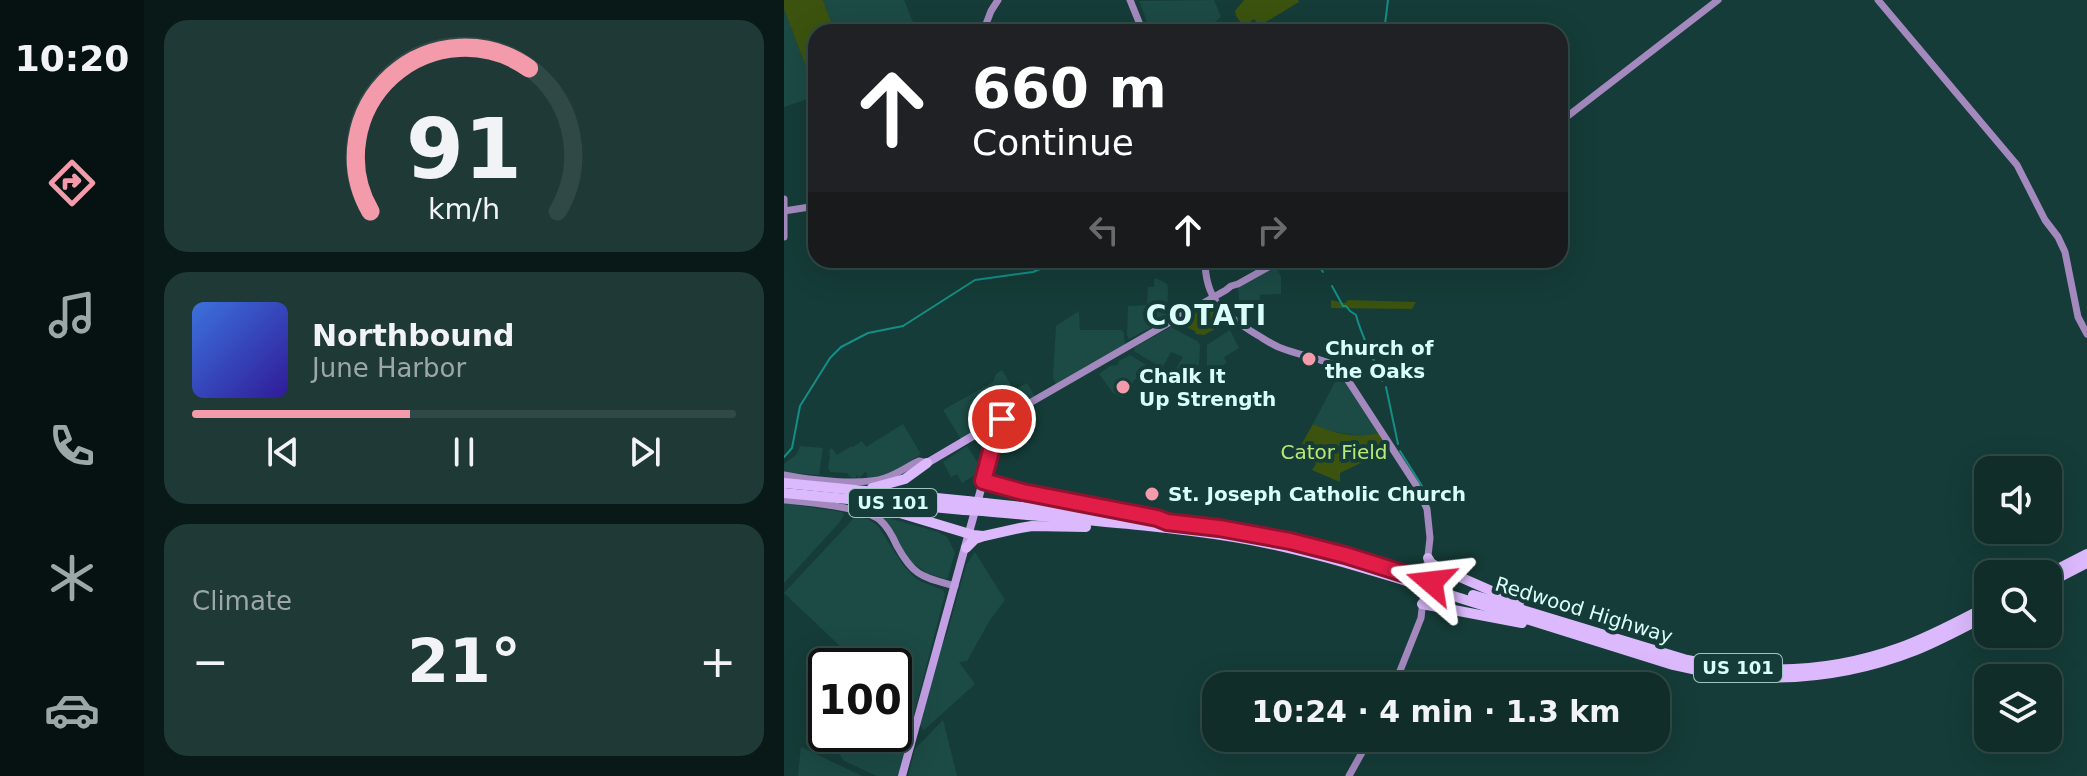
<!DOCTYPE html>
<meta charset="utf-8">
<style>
:root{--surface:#102d2a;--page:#1e3936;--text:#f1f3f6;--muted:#9ca8a8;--line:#304947;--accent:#f39aab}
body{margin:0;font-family:"DejaVu Sans",sans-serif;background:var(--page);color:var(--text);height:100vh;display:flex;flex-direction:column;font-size:30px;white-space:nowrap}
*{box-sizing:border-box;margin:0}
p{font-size:26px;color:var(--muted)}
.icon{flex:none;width:44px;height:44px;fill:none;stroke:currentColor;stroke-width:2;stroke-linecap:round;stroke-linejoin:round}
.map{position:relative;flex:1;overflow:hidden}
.panel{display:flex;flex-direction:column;gap:20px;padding:20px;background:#091917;width:640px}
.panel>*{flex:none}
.hud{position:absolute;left:24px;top:24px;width:760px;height:244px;border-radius:24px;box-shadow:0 8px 32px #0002,0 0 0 2px var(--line);background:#202124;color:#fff;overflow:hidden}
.controls{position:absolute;left:1190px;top:456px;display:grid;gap:16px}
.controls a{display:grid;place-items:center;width:88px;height:88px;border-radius:16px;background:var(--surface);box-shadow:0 8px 32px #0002,0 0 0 2px var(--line);font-size:40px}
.speed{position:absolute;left:24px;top:648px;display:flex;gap:16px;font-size:40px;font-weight:700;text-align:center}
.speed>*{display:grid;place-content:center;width:104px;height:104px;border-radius:50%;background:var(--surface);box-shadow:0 8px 32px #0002,0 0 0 2px var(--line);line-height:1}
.speed .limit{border:4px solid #111;border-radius:12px;background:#fff;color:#111}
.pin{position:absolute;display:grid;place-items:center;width:68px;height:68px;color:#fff;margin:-34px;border:4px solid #fff;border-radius:50%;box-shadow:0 2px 8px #0007}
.me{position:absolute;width:88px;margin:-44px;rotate:287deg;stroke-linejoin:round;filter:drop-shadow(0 0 6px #0008)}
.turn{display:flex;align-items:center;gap:28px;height:168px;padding:0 32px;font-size:36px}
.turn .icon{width:104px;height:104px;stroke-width:2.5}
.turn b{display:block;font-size:56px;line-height:68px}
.lanes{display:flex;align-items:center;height:76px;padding:0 32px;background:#0003;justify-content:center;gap:40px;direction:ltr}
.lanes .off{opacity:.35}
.big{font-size:60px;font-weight:800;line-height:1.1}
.panel .widget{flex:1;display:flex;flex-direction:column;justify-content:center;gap:12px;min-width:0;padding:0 28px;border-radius:24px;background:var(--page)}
.panel .dial{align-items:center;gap:0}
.dial svg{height:208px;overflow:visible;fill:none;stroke:var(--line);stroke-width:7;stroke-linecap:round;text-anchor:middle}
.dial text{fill:var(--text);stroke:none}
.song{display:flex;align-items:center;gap:24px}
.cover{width:96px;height:96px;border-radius:12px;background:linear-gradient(135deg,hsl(220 70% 55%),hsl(250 70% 35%))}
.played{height:8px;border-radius:4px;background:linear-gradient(90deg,var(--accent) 40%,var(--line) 40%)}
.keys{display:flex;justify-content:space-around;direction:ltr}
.heat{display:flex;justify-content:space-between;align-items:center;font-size:44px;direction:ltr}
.trip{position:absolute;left:418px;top:672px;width:468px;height:80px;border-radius:24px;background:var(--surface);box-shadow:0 8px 32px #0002,0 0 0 2px var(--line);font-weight:800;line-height:80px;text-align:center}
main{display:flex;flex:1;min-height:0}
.tab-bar{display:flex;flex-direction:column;width:144px;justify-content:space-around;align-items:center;background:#061211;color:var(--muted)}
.tab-bar .icon{width:56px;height:56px}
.tab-bar .active{color:var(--accent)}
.tab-bar b{font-size:36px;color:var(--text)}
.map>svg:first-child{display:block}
.built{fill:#1c4a45}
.green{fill:#3b530f}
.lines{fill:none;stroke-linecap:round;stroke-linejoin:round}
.stream{stroke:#148e86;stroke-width:2}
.secondary{stroke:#a489bf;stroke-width:7}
.primary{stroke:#c3a0e5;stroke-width:8}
.highway{stroke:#dbb9fc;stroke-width:10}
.highway-bridge{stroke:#dbb9fc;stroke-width:10}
.route-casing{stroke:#92132f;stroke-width:20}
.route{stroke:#e11d48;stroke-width:14}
.poi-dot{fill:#f39aab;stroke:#153c38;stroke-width:3}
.labels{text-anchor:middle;stroke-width:8;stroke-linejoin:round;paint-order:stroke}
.shield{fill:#153c38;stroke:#9fc4bf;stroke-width:2}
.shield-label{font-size:18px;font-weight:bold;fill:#dafef9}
.poi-label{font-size:20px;font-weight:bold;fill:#dafef9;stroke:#153c38;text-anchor:start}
.park-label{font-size:20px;fill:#bae976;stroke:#153c38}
.street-label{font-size:20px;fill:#dafef9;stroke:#153c38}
.district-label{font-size:28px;font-weight:bold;letter-spacing:2px;fill:#dafef9;stroke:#153c38}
</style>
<main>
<nav class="tab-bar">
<b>10:20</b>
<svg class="icon active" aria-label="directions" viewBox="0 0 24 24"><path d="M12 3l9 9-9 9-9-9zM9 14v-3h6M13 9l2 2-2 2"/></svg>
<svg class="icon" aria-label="music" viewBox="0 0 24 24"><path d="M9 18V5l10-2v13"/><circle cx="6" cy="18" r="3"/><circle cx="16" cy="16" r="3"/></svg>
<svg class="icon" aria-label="phone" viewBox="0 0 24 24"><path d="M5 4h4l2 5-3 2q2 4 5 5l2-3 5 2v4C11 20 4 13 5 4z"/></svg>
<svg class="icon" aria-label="climate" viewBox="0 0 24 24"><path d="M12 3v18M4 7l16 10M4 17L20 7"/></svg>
<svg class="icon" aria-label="car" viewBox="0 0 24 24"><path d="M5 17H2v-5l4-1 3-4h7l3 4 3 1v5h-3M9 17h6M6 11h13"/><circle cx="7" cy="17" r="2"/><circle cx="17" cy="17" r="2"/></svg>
</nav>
<section class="panel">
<div class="widget dial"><svg viewBox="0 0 100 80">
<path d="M14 69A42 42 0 1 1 86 69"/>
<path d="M14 69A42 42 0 0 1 75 14" stroke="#f39aab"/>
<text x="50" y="56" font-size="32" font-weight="700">91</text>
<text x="50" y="72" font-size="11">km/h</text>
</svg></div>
<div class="widget">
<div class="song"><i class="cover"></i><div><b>Northbound</b><p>June Harbor</p></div></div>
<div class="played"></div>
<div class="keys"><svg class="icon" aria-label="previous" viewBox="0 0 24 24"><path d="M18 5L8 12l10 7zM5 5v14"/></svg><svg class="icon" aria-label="pause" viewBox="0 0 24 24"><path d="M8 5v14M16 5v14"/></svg><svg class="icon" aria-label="next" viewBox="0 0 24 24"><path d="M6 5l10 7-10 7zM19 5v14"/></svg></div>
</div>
<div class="widget"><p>Climate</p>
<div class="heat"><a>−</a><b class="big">21°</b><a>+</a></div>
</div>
</section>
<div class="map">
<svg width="1303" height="776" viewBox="0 0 1303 776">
<rect width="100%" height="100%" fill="#153c38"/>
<g class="built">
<path d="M39,0H120L128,20L137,32H51Z"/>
<path d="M430,0L437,17L430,23L406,32H367L355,1Z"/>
<path d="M0,9L27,80L32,89V96L0,107Z"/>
<path d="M491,265L497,276V294L476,295L475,308L456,307L454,287Z"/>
<path d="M372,278L383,284L384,289L383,319L345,339L343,336L344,306L363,305L364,287H370V280Z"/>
<path d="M295,311L296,330H337L340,333L341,345L272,385L269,376L272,326Z"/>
<path d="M387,327L413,341L416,345L415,365L402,366V380L389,374L399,357L387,352L378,368L350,351L351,347Z"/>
<path d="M446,330L455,348L440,357L443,363L423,373V345Z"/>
<path d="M346,355L362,365L355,380L351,379L339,398L329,393L315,374L326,366L334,365L335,361Z"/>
<path d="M218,370L230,390L243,383L251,397L178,441L159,410L209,382L212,374Z"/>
<path d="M557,375L594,433L582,436L572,435L543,431L529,424L554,376Z"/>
<path d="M119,424L137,454L112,471L106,475L84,479L82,471L75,478L73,475L71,478L66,477L63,473L46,472L44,468L46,457L45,450L48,448L53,455L66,447H69L78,441L82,447Z"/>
<path d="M16,446L39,448L35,475L0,473V464L13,454Z"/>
<path d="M183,446L194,463H198L196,472L178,483L173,474L167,477L159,462Z"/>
<path d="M0,503L58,512L60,515L55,523L0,583Z"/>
<path d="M98,516L154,532L163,537L171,552L164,578L161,579L143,573L127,562L98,520Z"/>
<path d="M76,517L84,519L94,526L119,565L130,577L138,582L159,590L161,594L114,776H93L60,761L56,755L62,734H110V666H77L0,593L70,518Z"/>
<path d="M191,552L221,600L206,620L183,661L175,662L191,684L140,730L135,724L157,647L163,634L182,565Z"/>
<path d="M159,720L173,776H124L131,749Z"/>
<path d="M17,747L78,776H14Z"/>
</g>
<g class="green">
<path d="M0,0H39L51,32H32V89L27,80L0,9Z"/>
<path d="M460,0H514L515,2L475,26L470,19L460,27L452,16L451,11Z"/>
<path d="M547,300L561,303L564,300L632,302L628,309L547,308Z"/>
<path d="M425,306C429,307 440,318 444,322L420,335L412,334L411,331L395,324L396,322Z"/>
<path d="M529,424C548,433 573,439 594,433L606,449L556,473V482L528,470L532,464L527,461L529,455L515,449Z"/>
</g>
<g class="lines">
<g class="stream">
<path d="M600,32L604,0"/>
<path d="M531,260L539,272"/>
<path d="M548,286L559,306H562L566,311L572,315C578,339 591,359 598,381"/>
<path d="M602,387L614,444"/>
<path d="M616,451L638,486"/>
<path d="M0,457L8,448L16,406L46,358L57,347L84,333L119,326L191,280L249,272L278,260"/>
</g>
<g class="secondary">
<path d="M346,0L359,32"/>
<path d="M1094,0L1233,165L1261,220L1274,237L1281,252L1294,317L1303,334"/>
<path d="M199,32L207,11L214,0"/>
<path d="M776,122L934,0"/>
<path d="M0,199V237"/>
<path d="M0,211L32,206"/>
<path d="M421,260C421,299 439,314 470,333C479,338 488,345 497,348C517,356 538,358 556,368L632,485L643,509L646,538L637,618L610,686"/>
<path d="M204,427L442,290L447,286L454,284L497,260"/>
<path d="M0,475C25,480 78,486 101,478C113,474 124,466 135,461L143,463"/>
<path d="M0,500C22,502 80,507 96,520C104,527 109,537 113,546C130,577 139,577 171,586"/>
<path d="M565,776L586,738"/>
</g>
<g class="primary">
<path d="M210,440L213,428L218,419"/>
<path d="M118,776L208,449C210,440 209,434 204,427L143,463"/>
</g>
<g class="highway">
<path d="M199,481L239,492L335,511"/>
<path d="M0,483L183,501"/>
<path d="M88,488L121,479L143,463"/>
<path d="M0,493L180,510"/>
<path d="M201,503L458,531L547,551L630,576"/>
<path d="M96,507L189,535L199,536"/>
<path d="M199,511C282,519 367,524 450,537C511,547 570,565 629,583"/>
<path d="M182,548L191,539L200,536L236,528L248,526L302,527"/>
<path d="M644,558L647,563L653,567L735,603"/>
<path d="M1264,574L1303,554"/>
<path d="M1264,583L1303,563"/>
<path d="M647,589L889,665C970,685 1053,681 1132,650C1157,640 1180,627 1204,615"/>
<path d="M689,595L903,660C974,675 1046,673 1115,648C1146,637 1175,621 1204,606"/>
<path d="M638,604L738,623"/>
</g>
<g class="highway-bridge">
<path d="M183,501L201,503"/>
<path d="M180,510L199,511"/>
<path d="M630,576L647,582"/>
<path d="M629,583L647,589"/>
</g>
</g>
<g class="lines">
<g class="route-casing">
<path id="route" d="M218,419L213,428L199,481L239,492L373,518L383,522L435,528L506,541L561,555L647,582"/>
</g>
<use href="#route" class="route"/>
</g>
<g class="poi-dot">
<circle cx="525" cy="359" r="8"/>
<circle cx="339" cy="387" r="8"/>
<circle cx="368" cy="494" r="8"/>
</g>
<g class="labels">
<g class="shield">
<rect x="65" y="489" width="88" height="28" rx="6"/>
<rect x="910" y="654" width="88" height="28" rx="6"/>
</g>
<g class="shield-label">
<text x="109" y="509">US 101</text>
<text x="954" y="674">US 101</text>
</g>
<g class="poi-label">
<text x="541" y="355">Church of<tspan x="541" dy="23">the Oaks</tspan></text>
<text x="355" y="383">Chalk It<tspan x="355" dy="23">Up Strength</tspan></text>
<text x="384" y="501">St. Joseph Catholic Church</text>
</g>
<g class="park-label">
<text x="550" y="459">Cator Field</text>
</g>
<g class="street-label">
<text transform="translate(800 610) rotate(17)" y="7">Redwood Highway</text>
</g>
<g class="district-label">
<text x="423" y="325">COTATI</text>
</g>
</g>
</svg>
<div class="controls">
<a><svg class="icon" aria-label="sound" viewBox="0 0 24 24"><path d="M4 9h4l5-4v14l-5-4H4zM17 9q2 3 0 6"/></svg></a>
<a><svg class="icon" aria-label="search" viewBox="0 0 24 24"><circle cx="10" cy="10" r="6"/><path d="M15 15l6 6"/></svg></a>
<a><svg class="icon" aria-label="layers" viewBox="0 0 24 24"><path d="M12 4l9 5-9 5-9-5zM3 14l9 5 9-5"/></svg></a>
</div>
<div class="speed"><div class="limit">100</div></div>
<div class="pin" style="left:218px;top:419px;background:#d93025"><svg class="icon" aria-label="arrive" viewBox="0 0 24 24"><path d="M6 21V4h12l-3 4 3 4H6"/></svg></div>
<svg class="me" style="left:647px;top:582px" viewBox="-20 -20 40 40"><path d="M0-17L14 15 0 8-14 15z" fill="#e11d48" stroke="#fff" stroke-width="4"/></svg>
<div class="trip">10:24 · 4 min · 1.3 km</div>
<div class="hud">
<div class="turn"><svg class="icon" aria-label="ahead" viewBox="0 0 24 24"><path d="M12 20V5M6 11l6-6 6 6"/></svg><div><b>660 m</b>Continue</div></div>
<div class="lanes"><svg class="icon off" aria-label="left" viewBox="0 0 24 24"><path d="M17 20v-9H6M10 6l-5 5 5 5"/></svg><svg class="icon" aria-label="ahead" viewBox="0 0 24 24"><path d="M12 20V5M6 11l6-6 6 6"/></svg><svg class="icon off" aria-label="right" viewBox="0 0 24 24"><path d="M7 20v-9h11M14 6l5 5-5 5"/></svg></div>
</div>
</div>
</main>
